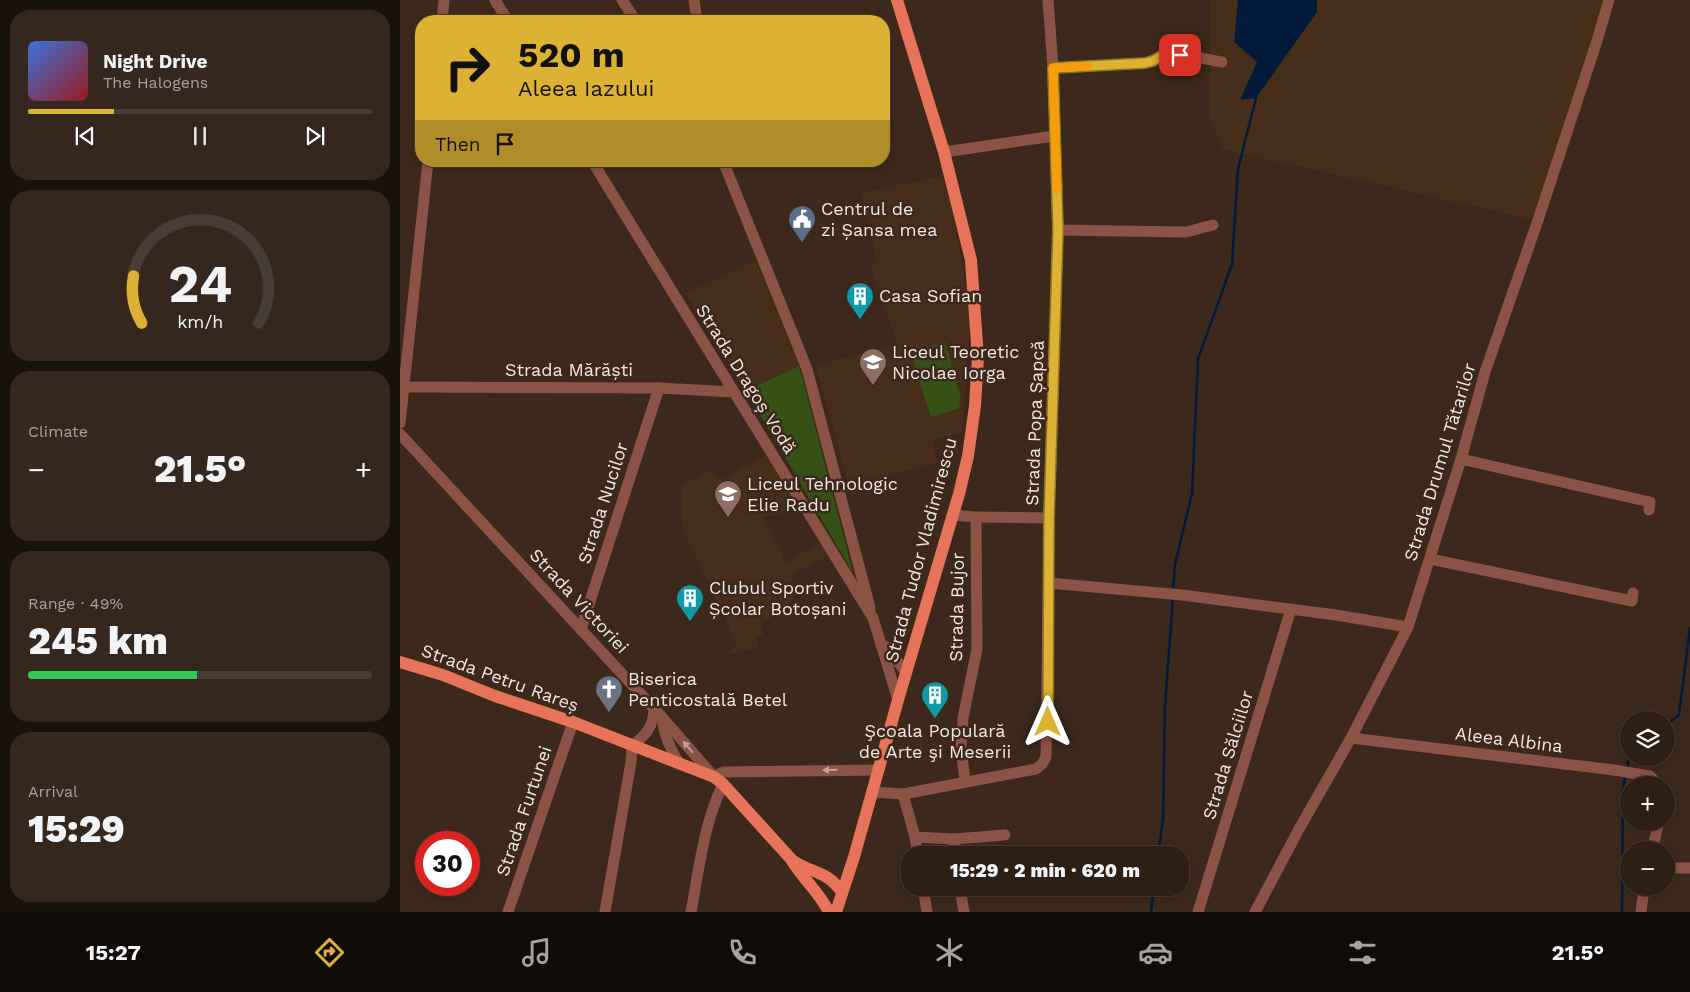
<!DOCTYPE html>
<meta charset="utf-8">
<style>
:root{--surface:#2d1f14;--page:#35271d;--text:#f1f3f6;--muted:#a7a2a0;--line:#483d34;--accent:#ddb133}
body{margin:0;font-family:"Work Sans",sans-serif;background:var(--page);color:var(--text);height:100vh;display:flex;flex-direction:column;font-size:19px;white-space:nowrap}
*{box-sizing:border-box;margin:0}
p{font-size:16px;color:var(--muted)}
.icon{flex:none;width:28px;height:28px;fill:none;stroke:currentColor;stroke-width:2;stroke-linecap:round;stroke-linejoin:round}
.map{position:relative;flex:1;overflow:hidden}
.details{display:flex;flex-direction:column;gap:10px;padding:10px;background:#19110b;width:400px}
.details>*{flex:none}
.guide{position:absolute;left:15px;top:15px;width:475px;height:152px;border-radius:20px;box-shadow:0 2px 8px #0003,0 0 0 1px var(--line);background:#ddb133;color:#111;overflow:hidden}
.tools{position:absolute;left:1220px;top:711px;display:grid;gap:10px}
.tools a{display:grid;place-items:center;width:55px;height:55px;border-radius:50%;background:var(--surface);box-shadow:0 2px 8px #0003,0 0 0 1px var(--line);font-size:25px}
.speed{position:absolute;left:15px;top:831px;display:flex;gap:10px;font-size:25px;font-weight:700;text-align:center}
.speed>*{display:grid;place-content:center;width:65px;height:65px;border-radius:50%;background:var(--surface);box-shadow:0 2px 8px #0003,0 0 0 1px var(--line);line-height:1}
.speed .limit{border:8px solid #d22;background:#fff;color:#111}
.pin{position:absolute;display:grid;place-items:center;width:42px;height:42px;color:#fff;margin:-21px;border-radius:10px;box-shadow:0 2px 8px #0006}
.me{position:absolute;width:55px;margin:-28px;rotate:0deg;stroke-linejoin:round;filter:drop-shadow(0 0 4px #0008)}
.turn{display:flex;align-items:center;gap:18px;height:105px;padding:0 20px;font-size:22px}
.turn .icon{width:65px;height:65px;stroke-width:2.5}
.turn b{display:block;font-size:35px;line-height:42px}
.then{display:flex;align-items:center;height:48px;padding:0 20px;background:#0003;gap:10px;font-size:19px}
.big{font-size:38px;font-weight:800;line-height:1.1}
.details .tile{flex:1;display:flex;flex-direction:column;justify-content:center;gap:8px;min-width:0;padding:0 18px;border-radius:20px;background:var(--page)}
.details .dial{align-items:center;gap:0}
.dial svg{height:130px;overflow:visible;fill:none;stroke:var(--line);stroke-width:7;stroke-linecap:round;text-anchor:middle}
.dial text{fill:var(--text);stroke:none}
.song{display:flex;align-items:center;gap:15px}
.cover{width:60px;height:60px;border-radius:8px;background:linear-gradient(135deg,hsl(220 70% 55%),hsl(0 70% 35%))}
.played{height:5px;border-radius:2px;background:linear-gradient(90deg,var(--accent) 25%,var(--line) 25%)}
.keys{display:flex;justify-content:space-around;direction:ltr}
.heat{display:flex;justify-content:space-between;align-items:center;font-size:28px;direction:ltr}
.charge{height:8px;border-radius:4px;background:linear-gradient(90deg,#34c759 49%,var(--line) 0)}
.trip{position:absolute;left:501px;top:846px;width:288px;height:50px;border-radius:20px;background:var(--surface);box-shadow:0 2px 8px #0003,0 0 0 1px var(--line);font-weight:800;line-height:50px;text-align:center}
.menu{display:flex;height:80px;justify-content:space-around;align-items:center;background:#120c08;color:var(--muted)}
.menu .icon{width:35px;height:35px}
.menu .selected{color:var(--accent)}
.menu b{font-size:22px;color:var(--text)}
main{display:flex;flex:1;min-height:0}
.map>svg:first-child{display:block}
.built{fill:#462e1b}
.green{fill:#355115}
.water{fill:#031b3b}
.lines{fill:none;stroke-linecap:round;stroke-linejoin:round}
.stream{stroke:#031b3b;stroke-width:2.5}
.minor{stroke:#8b5346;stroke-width:11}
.major{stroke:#e7735a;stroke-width:12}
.oneway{fill:#c3a398}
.route-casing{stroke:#907321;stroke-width:12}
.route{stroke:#ddb133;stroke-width:9}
.slow{stroke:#f59e0b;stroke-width:9}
.labels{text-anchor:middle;stroke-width:5;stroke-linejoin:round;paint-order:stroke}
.poi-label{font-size:18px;fill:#f1e5dc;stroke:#3c291b;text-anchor:start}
.street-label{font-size:18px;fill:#f1e5dc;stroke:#3c291b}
</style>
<main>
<section class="details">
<div class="tile">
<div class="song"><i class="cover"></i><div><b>Night Drive</b><p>The Halogens</p></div></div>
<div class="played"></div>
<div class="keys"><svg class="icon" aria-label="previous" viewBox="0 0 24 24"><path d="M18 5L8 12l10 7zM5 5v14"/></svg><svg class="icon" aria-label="pause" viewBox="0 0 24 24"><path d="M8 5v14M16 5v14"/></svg><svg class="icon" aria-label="next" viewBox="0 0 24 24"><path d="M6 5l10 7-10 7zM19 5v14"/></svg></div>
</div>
<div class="tile dial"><svg viewBox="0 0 100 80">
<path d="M14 69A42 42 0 1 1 86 69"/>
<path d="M14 69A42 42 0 0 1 9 40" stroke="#ddb133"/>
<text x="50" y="56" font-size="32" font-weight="700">24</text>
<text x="50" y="72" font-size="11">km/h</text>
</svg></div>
<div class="tile"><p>Climate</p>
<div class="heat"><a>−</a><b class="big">21.5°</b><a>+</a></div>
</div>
<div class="tile"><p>Range · 49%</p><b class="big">245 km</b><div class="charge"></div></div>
<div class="tile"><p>Arrival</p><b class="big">15:29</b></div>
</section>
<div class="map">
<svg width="1290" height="912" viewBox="0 0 1290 912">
<rect width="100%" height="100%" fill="#3c291b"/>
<g class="built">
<path d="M811,0H1208L1143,222L823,149L809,116Z"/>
<path d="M542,176L552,209L566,285L570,323L562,433L533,440L537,462L449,487L416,366L497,343L470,265L477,261L461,193Z"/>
<path d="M356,261L399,366L346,391L285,293Z"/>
<path d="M367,455L401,509L364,517L386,563L420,543L428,555L391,576L396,588L392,602L385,605L384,612L361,623L363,634L356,639L358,648L327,654L337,644L283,530L281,501L282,486L313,469L319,480Z"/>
</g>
<g class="green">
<path d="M545,342L561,398L559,408L531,417L510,351Z"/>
<path d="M399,366L404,384L453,573L346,391Z"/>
</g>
<path class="water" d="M838,0H917V12L856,98L840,100L857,62L834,42Z"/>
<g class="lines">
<g class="stream">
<path d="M773,592L775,564L792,494L798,359L832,264L838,169L856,98"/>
<path d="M1266,725L1279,715L1290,628"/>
<path d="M1227,768L1229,758"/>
<path d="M758,855L763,819L765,706L773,597"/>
<path d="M751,912L754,888"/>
<path d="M1222,912L1223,790L1225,776"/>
</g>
<g class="minor">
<path d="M95,0L108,21"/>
<path d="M222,0L236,21"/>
<path d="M294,0L297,21"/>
<path d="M42,21L44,0"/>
<path d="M653,68L745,63C752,61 758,57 765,56C783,53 804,59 822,62"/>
<path d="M544,152L654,136"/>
<path d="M192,161L473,618L498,700"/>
<path d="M323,161L407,369L470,608"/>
<path d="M658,230L786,232L813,225"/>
<path d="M3,387L259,388L334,392"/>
<path d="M0,423L28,161"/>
<path d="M0,434L262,717L314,777L323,772L479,770"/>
<path d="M1061,459L1250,502L1249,510"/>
<path d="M552,515L576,517L577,649L563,718L561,748L565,781"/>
<path d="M576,517L649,518"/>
<path d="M1030,559L1232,601L1233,593"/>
<path d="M649,583L782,595L936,615L1008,627"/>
<path d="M181,629L259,388"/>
<path d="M485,646L506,672"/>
<path d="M262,717C264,734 269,748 279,763"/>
<path d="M951,738L1214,770L1250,776L1258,785"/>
<path d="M473,792L503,794L636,769L642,764L646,757L649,518L658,230L653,68L648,0"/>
<path d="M503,794L515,837L518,855"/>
<path d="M515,837L554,839L605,835"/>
<path d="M554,839L556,855"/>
<path d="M1252,850L1259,822"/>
<path d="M1266,868H1290"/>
<path d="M523,888L527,912"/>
<path d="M560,888L564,912"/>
<path d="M108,912L173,722"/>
<path d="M205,912L231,762L232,746C246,735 254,726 254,708"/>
<path d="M291,912C299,869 304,823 323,784"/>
<path d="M798,912L891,609"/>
<path d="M855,912L899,829L951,738L1008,627L1061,459L1085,372L1138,220L1196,44L1209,0"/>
<path d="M1241,912L1244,888"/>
</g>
<g class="major">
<path d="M0,662L43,675L95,696L173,722L314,777L323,784L391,859C402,878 419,892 429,912"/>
<path d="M393,861C413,874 426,870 442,892"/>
<path d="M436,912L454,857L498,700L559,494L568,456L575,406L578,358L571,260L544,152L497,0"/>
</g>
</g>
<defs><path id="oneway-solid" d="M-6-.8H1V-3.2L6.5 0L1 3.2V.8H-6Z" transform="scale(1.25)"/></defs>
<g class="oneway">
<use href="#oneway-solid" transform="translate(288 747) rotate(-131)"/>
<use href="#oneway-solid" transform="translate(430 770) rotate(179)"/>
</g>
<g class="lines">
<g class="route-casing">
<path id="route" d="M648,722L649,518L658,230L653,68L745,63L753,61L761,56L780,55"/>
</g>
<use href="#route" class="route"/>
<path class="slow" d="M657,189L653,68L688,66"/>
</g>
<defs>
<g id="civic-pin" transform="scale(1.4375)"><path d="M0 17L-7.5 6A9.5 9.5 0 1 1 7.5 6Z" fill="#5c6f8a" stroke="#3c291b"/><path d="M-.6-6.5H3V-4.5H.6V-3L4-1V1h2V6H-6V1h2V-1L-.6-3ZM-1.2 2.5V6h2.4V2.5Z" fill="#fff"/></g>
<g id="building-pin" transform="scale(1.4375)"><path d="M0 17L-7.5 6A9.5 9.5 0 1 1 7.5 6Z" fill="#0f9aa8" stroke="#3c291b"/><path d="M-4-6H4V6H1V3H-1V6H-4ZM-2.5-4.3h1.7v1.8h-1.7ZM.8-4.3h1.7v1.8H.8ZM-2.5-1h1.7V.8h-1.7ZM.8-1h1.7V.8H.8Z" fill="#fff"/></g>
<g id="university-pin" transform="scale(1.4375)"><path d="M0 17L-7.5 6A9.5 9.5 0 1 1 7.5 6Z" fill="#8d6e63" stroke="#3c291b"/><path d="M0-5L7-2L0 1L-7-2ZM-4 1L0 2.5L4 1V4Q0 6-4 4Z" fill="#fff"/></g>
<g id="church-pin" transform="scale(1.4375)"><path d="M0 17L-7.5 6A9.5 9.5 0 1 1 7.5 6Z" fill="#6b7280" stroke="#3c291b"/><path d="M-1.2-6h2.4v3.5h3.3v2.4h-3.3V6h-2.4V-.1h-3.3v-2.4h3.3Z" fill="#fff"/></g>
</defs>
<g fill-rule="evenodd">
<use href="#civic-pin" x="402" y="219"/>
<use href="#building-pin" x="460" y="296"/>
<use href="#university-pin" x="473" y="362"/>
<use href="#university-pin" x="328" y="494"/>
<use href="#building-pin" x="290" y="598"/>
<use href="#church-pin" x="209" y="689"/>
<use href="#building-pin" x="535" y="695"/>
</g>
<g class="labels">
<g class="poi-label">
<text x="421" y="215">Centrul de<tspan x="421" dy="21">zi Șansa mea</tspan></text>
<text x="479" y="302">Casa Sofian</text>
<text x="492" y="358">Liceul Teoretic<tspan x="492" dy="21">Nicolae Iorga</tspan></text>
<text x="347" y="490">Liceul Tehnologic<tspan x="347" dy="21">Elie Radu</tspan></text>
<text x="309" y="594">Clubul Sportiv<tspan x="309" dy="21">Școlar Botoșani</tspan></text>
<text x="228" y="685">Biserica<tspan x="228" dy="21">Penticostală Betel</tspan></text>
<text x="535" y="737" text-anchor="middle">Şcoala Populară<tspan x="535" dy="21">de Arte şi Meserii</tspan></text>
</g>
<g class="street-label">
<text x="169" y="376">Strada Mărăști</text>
<text transform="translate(346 379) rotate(58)" y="6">Strada Dragoș Vodă</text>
<text transform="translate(635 423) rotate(-88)" y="6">Strada Popa Șapcă</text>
<text transform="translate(1040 462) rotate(-73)" y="6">Strada Drumul Tătarilor</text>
<text transform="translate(203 503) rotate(-72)" y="6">Strada Nucilor</text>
<text transform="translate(521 550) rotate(-75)" y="6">Strada Tudor Vladimirescu</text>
<text transform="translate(179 601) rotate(47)" y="6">Strada Victoriei</text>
<text transform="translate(557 607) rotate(-89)" y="6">Strada Bujor</text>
<text transform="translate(100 678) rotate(20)" y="6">Strada Petru Rareș</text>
<text transform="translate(1109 740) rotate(7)" y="6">Aleea Albina</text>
<text transform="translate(828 755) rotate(-73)" y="6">Strada Sălciilor</text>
<text transform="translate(124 811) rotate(-71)" y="6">Strada Furtunei</text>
</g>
</g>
</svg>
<div class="tools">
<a><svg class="icon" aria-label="layers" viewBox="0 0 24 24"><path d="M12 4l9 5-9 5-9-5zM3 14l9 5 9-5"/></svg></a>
<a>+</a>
<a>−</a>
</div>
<div class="speed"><div class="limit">30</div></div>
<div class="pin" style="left:780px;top:55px;background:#d93025"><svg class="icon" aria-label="arrive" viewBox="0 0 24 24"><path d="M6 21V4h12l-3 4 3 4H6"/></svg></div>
<svg class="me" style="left:648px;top:722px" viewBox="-20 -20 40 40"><path d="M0-17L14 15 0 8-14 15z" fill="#ddb133" stroke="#fff" stroke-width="4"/></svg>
<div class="trip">15:29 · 2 min · 620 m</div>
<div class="guide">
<div class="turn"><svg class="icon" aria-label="right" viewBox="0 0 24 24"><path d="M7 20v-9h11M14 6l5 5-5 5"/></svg><div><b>520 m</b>Aleea Iazului</div></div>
<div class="then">Then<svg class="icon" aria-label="arrive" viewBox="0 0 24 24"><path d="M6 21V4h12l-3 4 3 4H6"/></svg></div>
</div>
</div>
</main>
<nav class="menu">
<b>15:27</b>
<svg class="icon selected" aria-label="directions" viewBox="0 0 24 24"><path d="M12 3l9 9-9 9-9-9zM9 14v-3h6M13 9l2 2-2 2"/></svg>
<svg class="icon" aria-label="music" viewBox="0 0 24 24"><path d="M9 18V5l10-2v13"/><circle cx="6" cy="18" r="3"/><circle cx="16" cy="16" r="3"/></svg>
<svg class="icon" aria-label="phone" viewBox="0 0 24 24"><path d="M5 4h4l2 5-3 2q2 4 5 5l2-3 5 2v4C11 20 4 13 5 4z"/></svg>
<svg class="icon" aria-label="climate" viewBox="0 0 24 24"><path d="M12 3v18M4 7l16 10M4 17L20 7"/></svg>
<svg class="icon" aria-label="car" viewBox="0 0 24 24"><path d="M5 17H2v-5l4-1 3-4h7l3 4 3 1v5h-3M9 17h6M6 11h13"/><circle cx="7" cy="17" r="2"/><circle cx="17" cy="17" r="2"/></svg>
<svg class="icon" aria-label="filters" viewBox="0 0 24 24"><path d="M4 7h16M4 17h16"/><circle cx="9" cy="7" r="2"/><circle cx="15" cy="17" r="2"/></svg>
<b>21.5°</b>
</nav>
